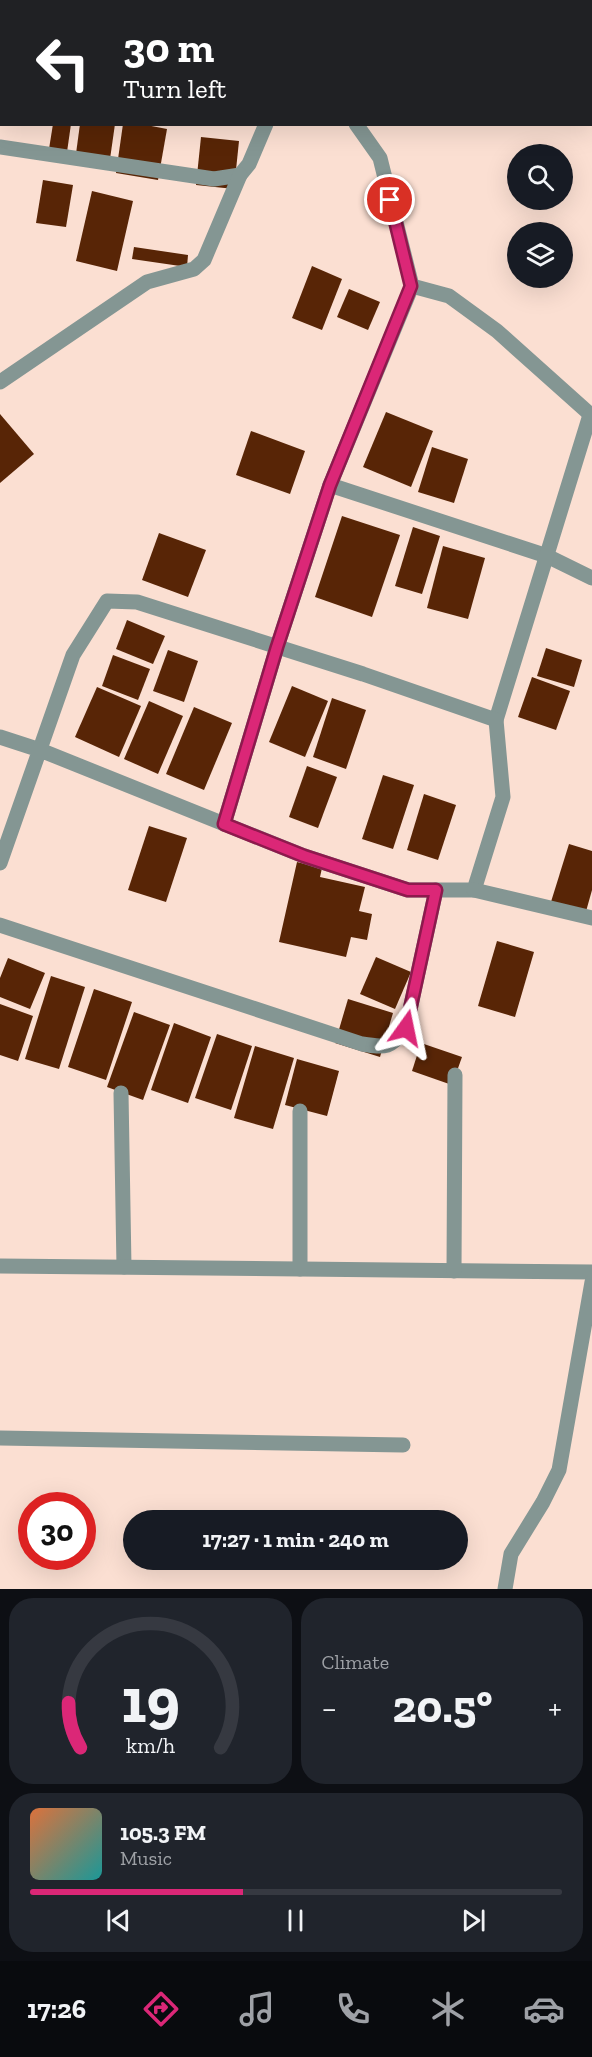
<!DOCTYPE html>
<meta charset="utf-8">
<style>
:root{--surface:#171b24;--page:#20242c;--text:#f1f3f6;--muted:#9ea1a6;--line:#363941;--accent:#db2777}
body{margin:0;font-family:"Zilla Slab",serif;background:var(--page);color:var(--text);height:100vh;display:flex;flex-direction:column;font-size:22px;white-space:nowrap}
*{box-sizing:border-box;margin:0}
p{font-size:20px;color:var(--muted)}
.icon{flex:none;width:33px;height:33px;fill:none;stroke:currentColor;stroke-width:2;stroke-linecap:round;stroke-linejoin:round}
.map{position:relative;height:1589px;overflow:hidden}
.panel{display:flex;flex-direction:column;gap:9px;padding:9px;background:#0d0f14;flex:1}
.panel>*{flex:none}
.guide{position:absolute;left:0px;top:0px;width:592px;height:126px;box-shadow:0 6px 24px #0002;background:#202124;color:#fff;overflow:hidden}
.buttons{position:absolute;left:507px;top:144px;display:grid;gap:12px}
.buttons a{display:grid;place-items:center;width:66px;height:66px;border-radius:50%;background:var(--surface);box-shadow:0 6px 24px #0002;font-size:30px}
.speed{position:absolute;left:18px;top:1492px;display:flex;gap:12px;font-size:30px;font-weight:700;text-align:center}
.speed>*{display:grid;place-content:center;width:78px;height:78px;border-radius:50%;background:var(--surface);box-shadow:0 6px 24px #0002;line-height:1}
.speed .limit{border:9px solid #d22;background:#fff;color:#111}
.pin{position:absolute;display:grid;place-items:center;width:51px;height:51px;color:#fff;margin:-26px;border:3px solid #fff;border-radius:50%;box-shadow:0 2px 6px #0007}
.me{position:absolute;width:66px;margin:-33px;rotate:12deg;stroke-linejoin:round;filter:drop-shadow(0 0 4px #0008)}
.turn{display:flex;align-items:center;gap:21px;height:126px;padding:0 24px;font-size:27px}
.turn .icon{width:78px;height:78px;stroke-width:2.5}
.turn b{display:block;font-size:42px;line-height:51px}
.big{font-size:45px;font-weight:800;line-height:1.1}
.panel .widget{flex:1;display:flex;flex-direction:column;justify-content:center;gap:9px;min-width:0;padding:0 21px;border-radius:24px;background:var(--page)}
.panel .dial{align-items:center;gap:0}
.dial svg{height:156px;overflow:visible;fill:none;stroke:var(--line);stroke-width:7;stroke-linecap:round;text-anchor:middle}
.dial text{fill:var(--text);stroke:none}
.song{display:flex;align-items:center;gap:18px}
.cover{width:72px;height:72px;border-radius:9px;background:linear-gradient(135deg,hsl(20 70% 55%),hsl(180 70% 35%))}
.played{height:6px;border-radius:3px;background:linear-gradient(90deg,var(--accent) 40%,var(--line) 40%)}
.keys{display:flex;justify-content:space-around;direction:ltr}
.heat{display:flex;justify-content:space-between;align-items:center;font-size:33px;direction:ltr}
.panel .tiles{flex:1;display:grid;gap:9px;grid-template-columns:1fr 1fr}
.widget:last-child{grid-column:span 2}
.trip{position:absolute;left:123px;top:1510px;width:345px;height:60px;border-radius:30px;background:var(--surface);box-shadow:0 6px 24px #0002;font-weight:800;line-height:60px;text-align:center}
.dock{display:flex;height:96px;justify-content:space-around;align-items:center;background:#090b0e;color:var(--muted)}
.dock .icon{width:42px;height:42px}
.dock .selected{color:var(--accent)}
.dock b{font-size:27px;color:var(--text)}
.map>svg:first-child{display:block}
.building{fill:#582506}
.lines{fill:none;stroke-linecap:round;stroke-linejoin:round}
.minor{stroke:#849693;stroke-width:15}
.route-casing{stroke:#8e194d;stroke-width:15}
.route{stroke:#db2777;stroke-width:10}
</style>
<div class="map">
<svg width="592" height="1589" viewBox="0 0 592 1589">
<rect width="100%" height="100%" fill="#fbdfd2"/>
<g class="building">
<path d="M53,124H71L67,152L49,149Z"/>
<path d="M80,124H115L109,166L75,161Z"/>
<path d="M123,124H141L167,129L158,180L116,173Z"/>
<path d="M201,137L239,141L234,189L196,185Z"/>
<path d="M43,180L73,185L66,227L36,223Z"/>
<path d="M92,191L133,201L117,271L76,261Z"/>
<path d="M134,247L188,255L187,267L132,259Z"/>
<path d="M312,266L342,279L322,330L292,318Z"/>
<path d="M349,289L380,302L368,330L337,317Z"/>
<path d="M386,412L433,431L411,487L363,467Z"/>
<path d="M0,414L34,454L0,483Z"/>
<path d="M251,431L305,451L290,494L236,475Z"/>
<path d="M432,447L468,459L454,503L418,492Z"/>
<path d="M342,516L400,535L372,617L315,597Z"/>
<path d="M413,527L440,536L422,594L395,586Z"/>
<path d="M159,533L206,550L188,597L142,580Z"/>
<path d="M443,546L485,558L468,619L427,608Z"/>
<path d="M127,620L165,636L153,664L116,649Z"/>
<path d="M546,648L582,660L574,687L537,676Z"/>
<path d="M168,650L198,661L184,702L153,691Z"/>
<path d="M113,655L150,669L138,700L102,686Z"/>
<path d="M532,677L570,691L556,730L518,717Z"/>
<path d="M292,686L328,701L305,757L269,742Z"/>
<path d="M97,687L141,706L119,757L75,737Z"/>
<path d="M332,698L366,710L346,769L313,757Z"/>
<path d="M149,701L183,716L158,774L124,759Z"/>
<path d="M194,707L232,723L204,790L166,774Z"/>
<path d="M307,766L337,777L318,828L289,817Z"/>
<path d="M383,775L414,785L393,849L362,839Z"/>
<path d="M424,794L456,805L438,860L407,850Z"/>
<path d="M149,826L187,838L166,902L128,890Z"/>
<path d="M569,844L592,851V890L585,915L550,905Z"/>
<path d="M297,862L322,868L320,877L365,887L359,911L372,914L367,940L351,937L346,957L279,942Z"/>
<path d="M497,941L534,952L515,1017L478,1006Z"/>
<path d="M376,957L411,972L395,1009L360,994Z"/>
<path d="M8,958L45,973L30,1009L0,997V978Z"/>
<path d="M51,976L85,987L59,1069L25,1059Z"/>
<path d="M94,989L132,1002L106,1080L68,1067Z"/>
<path d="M348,999L393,1013L380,1057L335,1043Z"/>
<path d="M0,1004L33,1016L18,1061L0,1055Z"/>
<path d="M134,1012L170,1025L143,1100L107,1087Z"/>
<path d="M174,1023L211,1037L188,1103L151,1090Z"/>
<path d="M217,1034L252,1046L231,1110L195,1098Z"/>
<path d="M421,1043L462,1057L452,1085L412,1071Z"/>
<path d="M255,1046L294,1058L273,1129L234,1118Z"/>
<path d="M297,1059L339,1071L327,1116L285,1105Z"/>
</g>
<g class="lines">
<g class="minor">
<path d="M0,1L2,2"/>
<path d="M290,2V0"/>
<path d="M356,124L380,158L412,286L449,296L497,331L592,416"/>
<path d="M0,147L214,179L240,175L249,164L266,124"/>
<path d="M0,382L147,282L194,269L204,260L240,175"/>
<path d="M330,485L547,556L592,578"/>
<path d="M496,720L590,415"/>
<path d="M0,737L40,750L304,856L408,890H474L503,797L496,720L363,674L137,602L107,601L73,655L0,863"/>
<path d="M224,824L277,647L330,485L412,286"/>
<path d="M474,890L592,918"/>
<path d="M0,925L362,1044C386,1048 391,1048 406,1028L436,890"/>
<path d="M121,1093L124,1267"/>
<path d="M0,1266L592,1272"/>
<path d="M300,1269V1111"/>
<path d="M454,1271L455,1075"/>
<path d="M0,1438L403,1445"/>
<path d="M505,1589L511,1554L543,1502L559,1470L592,1282"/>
</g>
</g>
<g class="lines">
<g class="route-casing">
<path id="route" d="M390,200L411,286L330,485L277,647L224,824L304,856L408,890H436L406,1028"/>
</g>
<use href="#route" class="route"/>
</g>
</svg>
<div class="buttons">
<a><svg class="icon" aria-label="search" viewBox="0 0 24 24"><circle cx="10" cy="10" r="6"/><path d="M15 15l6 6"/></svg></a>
<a><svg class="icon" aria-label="layers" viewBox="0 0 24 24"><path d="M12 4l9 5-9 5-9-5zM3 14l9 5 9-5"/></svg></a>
</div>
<div class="speed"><div class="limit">30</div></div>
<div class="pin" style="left:390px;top:200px;background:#d93025"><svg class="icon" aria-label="arrive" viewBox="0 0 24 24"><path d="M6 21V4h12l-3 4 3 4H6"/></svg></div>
<svg class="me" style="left:406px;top:1028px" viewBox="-20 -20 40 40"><path d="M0-17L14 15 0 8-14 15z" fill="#db2777" stroke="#fff" stroke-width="4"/></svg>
<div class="trip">17:27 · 1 min · 240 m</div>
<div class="guide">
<div class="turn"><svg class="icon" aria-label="left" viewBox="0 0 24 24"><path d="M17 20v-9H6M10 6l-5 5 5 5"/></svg><div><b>30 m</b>Turn left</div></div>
</div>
</div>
<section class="panel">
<div class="tiles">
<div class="widget dial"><svg viewBox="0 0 100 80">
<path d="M14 69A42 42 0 1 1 86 69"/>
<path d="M14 69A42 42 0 0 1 8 46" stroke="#db2777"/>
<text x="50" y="56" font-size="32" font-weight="700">19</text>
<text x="50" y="72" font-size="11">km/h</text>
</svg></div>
<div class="widget"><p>Climate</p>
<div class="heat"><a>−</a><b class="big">20.5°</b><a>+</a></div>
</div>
<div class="widget">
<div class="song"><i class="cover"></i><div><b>105.3 FM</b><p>Music</p></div></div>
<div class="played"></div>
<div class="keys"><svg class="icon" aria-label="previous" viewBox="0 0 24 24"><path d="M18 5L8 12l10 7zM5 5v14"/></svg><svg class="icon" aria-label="pause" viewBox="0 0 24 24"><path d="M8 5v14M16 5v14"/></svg><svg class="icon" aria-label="next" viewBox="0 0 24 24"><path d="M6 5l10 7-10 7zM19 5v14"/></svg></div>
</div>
</div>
</section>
<nav class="dock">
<b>17:26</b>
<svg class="icon selected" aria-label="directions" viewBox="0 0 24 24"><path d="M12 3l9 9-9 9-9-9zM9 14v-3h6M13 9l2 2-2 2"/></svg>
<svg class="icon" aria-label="music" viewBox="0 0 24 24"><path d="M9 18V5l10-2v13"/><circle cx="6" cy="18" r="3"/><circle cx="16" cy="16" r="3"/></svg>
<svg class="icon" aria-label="phone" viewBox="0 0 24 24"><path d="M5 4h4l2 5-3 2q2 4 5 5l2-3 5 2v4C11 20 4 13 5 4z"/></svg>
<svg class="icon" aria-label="climate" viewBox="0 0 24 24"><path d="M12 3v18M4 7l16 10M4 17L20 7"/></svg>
<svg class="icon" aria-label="car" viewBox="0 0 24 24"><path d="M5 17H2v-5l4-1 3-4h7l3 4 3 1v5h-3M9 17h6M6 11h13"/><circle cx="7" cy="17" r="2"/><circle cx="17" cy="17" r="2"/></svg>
</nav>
